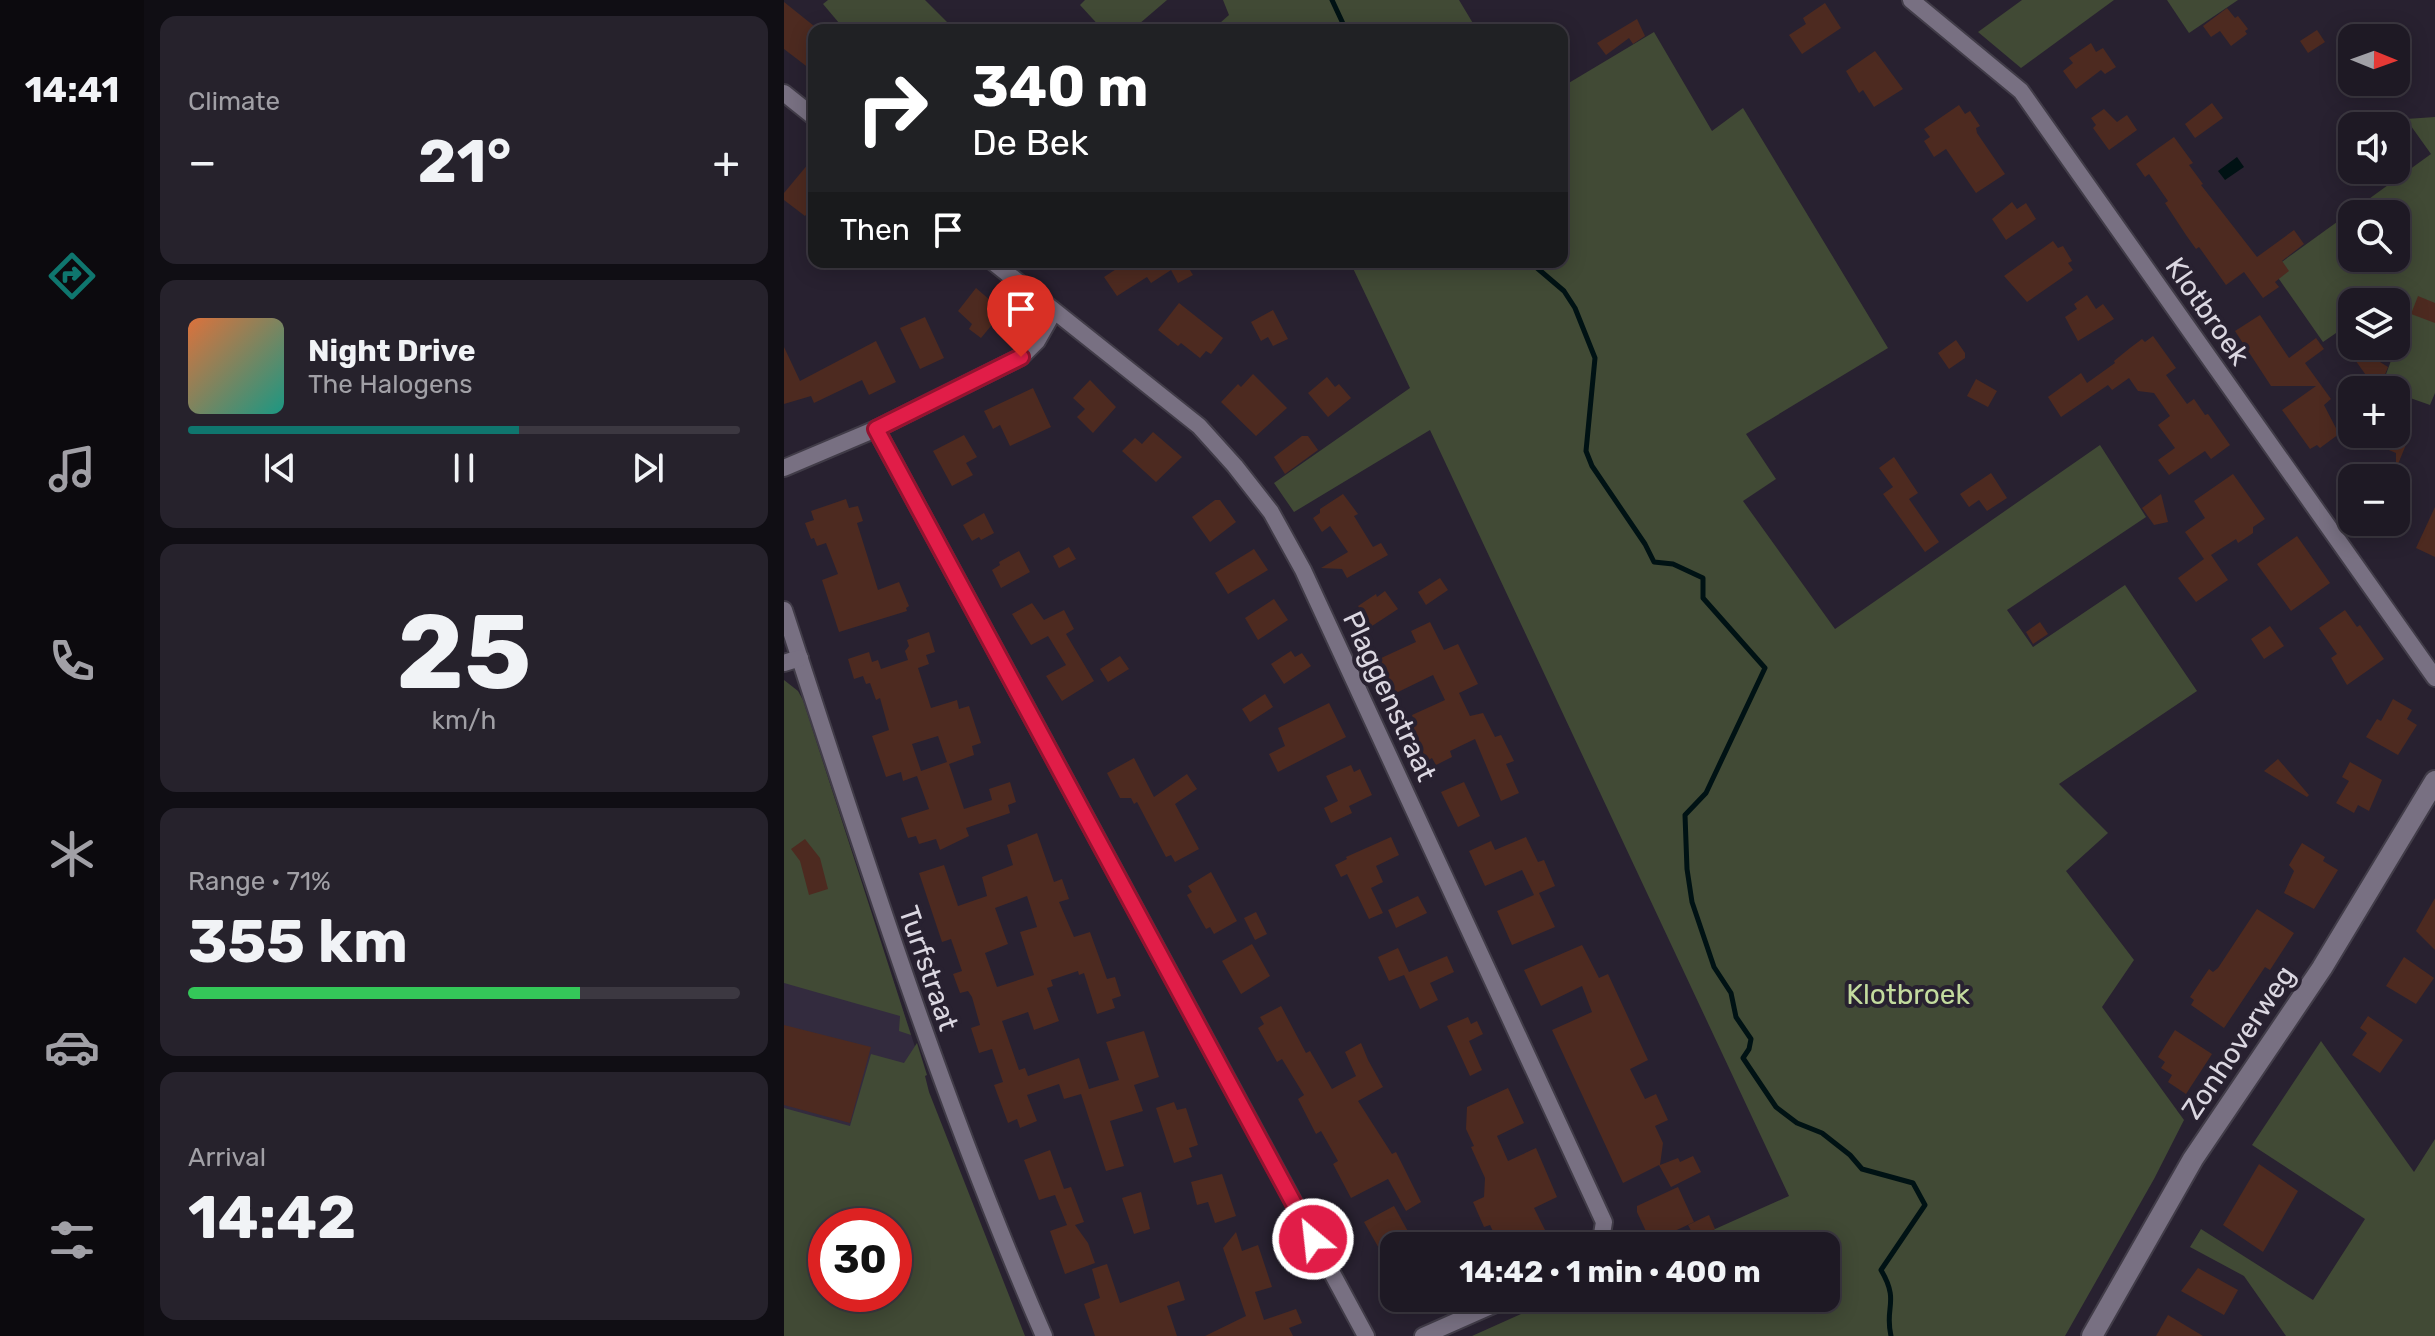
<!DOCTYPE html>
<meta charset="utf-8">
<style>
:root{--surface:#1e1924;--page:#26222c;--text:#f1f3f6;--muted:#a1a0a6;--line:#3c3841;--accent:#0f766e}
body{margin:0;font-family:Rubik,sans-serif;background:var(--page);color:var(--text);height:100vh;display:flex;flex-direction:column;font-size:30px;white-space:nowrap}
*{box-sizing:border-box;margin:0}
p{font-size:26px;color:var(--muted)}
.icon{flex:none;width:44px;height:44px;fill:none;stroke:currentColor;stroke-width:2;stroke-linecap:round;stroke-linejoin:round}
.map{position:relative;flex:1;overflow:hidden}
.sheet{display:flex;flex-direction:column;gap:16px;padding:16px;background:#100e14;width:640px}
.sheet>*{flex:none}
.banner{position:absolute;left:24px;top:24px;width:760px;height:244px;border-radius:16px;box-shadow:0 4px 20px #0003,0 0 0 2px var(--line);background:#202124;color:#fff;overflow:hidden}
.needle{width:52px;rotate:91deg}
.tools{position:absolute;left:1554px;top:24px;display:grid;gap:16px}
.tools a{display:grid;place-items:center;width:72px;height:72px;border-radius:16px;background:var(--surface);box-shadow:0 4px 20px #0003,0 0 0 2px var(--line);font-size:40px}
.speed{position:absolute;left:24px;top:1208px;display:flex;gap:16px;font-size:40px;font-weight:700;text-align:center}
.speed>*{display:grid;place-content:center;width:104px;height:104px;border-radius:50%;background:var(--surface);box-shadow:0 4px 20px #0003,0 0 0 2px var(--line);line-height:1}
.speed .limit{border:12px solid #d22;background:#fff;color:#111}
.pin{position:absolute;display:grid;place-items:center;width:68px;height:68px;color:#fff;margin:-82px -34px;border-radius:50% 50% 50% 0;rotate:-45deg;box-shadow:0 0 8px #0007}
.pin .icon{rotate:45deg}
.me{position:absolute;width:88px;margin:-44px;rotate:332deg;stroke-linejoin:round;filter:drop-shadow(0 0 6px #0008)}
.turn{display:flex;align-items:center;gap:28px;height:168px;padding:0 32px;font-size:36px}
.turn .icon{width:104px;height:104px;stroke-width:2.5}
.turn b{display:block;font-size:56px;line-height:68px}
.then{display:flex;align-items:center;height:76px;padding:0 32px;background:#0003;gap:16px;font-size:30px}
.big{font-size:60px;font-weight:700;line-height:1.1}
.sheet .card{flex:1;display:flex;flex-direction:column;justify-content:center;gap:12px;min-width:0;padding:0 28px;border-radius:16px;background:var(--page)}
.sheet .dial{align-items:center;gap:0}
.dial b{font-size:104px;line-height:1}
.song{display:flex;align-items:center;gap:24px}
.cover{width:96px;height:96px;border-radius:12px;background:linear-gradient(135deg,hsl(20 70% 55%),hsl(170 70% 35%))}
.played{height:8px;border-radius:4px;background:linear-gradient(90deg,var(--accent) 60%,var(--line) 60%)}
.keys{display:flex;justify-content:space-around;direction:ltr}
.heat{display:flex;justify-content:space-between;align-items:center;font-size:44px;direction:ltr}
.charge{height:12px;border-radius:6px;background:linear-gradient(90deg,#34c759 71%,var(--line) 0)}
.trip{position:absolute;left:596px;top:1232px;width:460px;height:80px;border-radius:16px;background:var(--surface);box-shadow:0 4px 20px #0003,0 0 0 2px var(--line);font-weight:700;line-height:80px;text-align:center}
main{display:flex;flex:1;min-height:0}
.tabs{display:flex;flex-direction:column;width:144px;justify-content:space-around;align-items:center;background:#0c0a0e;color:var(--muted)}
.tabs .icon{width:56px;height:56px}
.tabs .selected{color:var(--accent)}
.tabs b{font-size:36px;color:var(--text)}
.map>svg:first-child{display:block}
.built{fill:#332b3e}
.green{fill:#414a35;fill-rule:evenodd}
.water{fill:#001214}
.lines{fill:none;stroke-linecap:round;stroke-linejoin:round}
.stream{stroke:#001214;stroke-width:5}
.building{fill:#4d2a20;fill-rule:evenodd}
.minor-casing{stroke:#413c48;stroke-width:20}
.tertiary-casing{stroke:#413c48;stroke-width:24}
.minor{stroke:#787082;stroke-width:16}
.tertiary{stroke:#787082;stroke-width:20}
.route-casing{stroke:#92132f;stroke-width:20}
.route{stroke:#e11d48;stroke-width:14}
.labels{text-anchor:middle;stroke-width:8;stroke-linejoin:round;paint-order:stroke}
.street-label{font-size:28px;fill:#dbd7e1;stroke:#282130}
.park-label{font-size:28px;fill:#c3db9e;stroke:#282130}
</style>
<main>
<nav class="tabs">
<b>14:41</b>
<svg class="icon selected" aria-label="directions" viewBox="0 0 24 24"><path d="M12 3l9 9-9 9-9-9zM9 14v-3h6M13 9l2 2-2 2"/></svg>
<svg class="icon" aria-label="music" viewBox="0 0 24 24"><path d="M9 18V5l10-2v13"/><circle cx="6" cy="18" r="3"/><circle cx="16" cy="16" r="3"/></svg>
<svg class="icon" aria-label="phone" viewBox="0 0 24 24"><path d="M5 4h4l2 5-3 2q2 4 5 5l2-3 5 2v4C11 20 4 13 5 4z"/></svg>
<svg class="icon" aria-label="climate" viewBox="0 0 24 24"><path d="M12 3v18M4 7l16 10M4 17L20 7"/></svg>
<svg class="icon" aria-label="car" viewBox="0 0 24 24"><path d="M5 17H2v-5l4-1 3-4h7l3 4 3 1v5h-3M9 17h6M6 11h13"/><circle cx="7" cy="17" r="2"/><circle cx="17" cy="17" r="2"/></svg>
<svg class="icon" aria-label="filters" viewBox="0 0 24 24"><path d="M4 7h16M4 17h16"/><circle cx="9" cy="7" r="2"/><circle cx="15" cy="17" r="2"/></svg>
</nav>
<section class="sheet">
<div class="card"><p>Climate</p>
<div class="heat"><a>−</a><b class="big">21°</b><a>+</a></div>
</div>
<div class="card">
<div class="song"><i class="cover"></i><div><b>Night Drive</b><p>The Halogens</p></div></div>
<div class="played"></div>
<div class="keys"><svg class="icon" aria-label="previous" viewBox="0 0 24 24"><path d="M18 5L8 12l10 7zM5 5v14"/></svg><svg class="icon" aria-label="pause" viewBox="0 0 24 24"><path d="M8 5v14M16 5v14"/></svg><svg class="icon" aria-label="next" viewBox="0 0 24 24"><path d="M6 5l10 7-10 7zM19 5v14"/></svg></div>
</div>
<div class="card dial"><b>25</b><p>km/h</p></div>
<div class="card"><p>Range · 71%</p><b class="big">355 km</b><div class="charge"></div></div>
<div class="card"><p>Arrival</p><b class="big">14:42</b></div>
</section>
<div class="map">
<svg width="1651" height="1336" viewBox="0 0 1651 1336">
<rect width="100%" height="100%" fill="#282130"/>
<path class="built" d="M0,684L76,880L139,1071L50,1153L0,1155Z"/>
<g class="green">
<path d="M44,0H141L171,30H61L39,4Z"/>
<path d="M301,0H383L348,30H319L296,5Z"/>
<path d="M439,0H675L693,30H428L445,15Z"/>
<path d="M1238,0H1330L1237,68L1194,32Z"/>
<path d="M1383,0H1454L1405,33Z"/>
<path d="M870,32L928,131L959,108L1104,348L962,434L992,479L959,501L1051,629L1316,445L1362,517L1223,610L1249,647L1341,585L1413,691L1275,784L1324,833L1282,871L1350,960L1318,1007L1400,1120L1370,1179L1281,1336H688L773,1298H1042V1246H893L1005,1196L646,430L510,512L490,483L626,388L566,262H778V87Z"/>
<path d="M1651,117V393L1646,405L1612,393V390L1597,388L1628,303L1612,314V302H1568V322L1539,342L1488,269L1647,154L1622,119ZM1568,214H1612V258H1568Z"/>
<path d="M0,680L14,691L19,700L127,1035L115,1031L116,1016L0,983Z"/>
<path d="M1537,1041L1630,1172L1651,1139V1336H1502L1460,1276L1406,1247L1417,1229L1529,1300L1581,1219L1468,1145Z"/>
<path d="M133,1043L143,1075L141,1076L145,1092L241,1336H0V1108L66,1126L87,1054L120,1063ZM110,1226V1294H42V1226Z"/>
</g>
<path class="water" d="M1453,157L1460,167L1441,180L1434,171Z"/>
<g class="lines">
<g class="stream">
<path d="M548,0L562,30"/>
<path d="M746,262L780,291L791,308L811,358L802,451L808,466L861,544L870,562L889,564L919,578V598L981,668L922,793L901,815L903,869L908,902L930,967L947,993L952,1017L967,1039L965,1049L959,1058L992,1107L1013,1123L1038,1133L1066,1155L1078,1169L1129,1183L1141,1205L1097,1270C1116,1302 1100,1307 1107,1336"/>
</g>
</g>
<g class="building">
<path d="M0,2L30,26V72L0,49Z"/>
<path d="M1041,3L1057,28L1018,54L1005,35L1022,24L1019,18Z"/>
<path d="M1443,8L1451,18L1454,16L1464,29L1461,31L1463,34L1447,46L1436,31L1427,37L1419,26Z"/>
<path d="M853,19L861,36L849,44L845,38L822,55L813,43Z"/>
<path d="M1533,30L1541,42L1524,53L1516,41Z"/>
<path d="M1307,43L1312,52L1319,48L1332,67L1321,74L1317,70L1292,89L1279,71L1289,63L1285,58Z"/>
<path d="M1091,51L1119,89L1090,107L1079,90L1075,93L1062,71Z"/>
<path d="M1428,103L1439,118L1411,138L1401,124Z"/>
<path d="M1175,105L1181,114L1186,111L1196,126L1192,128L1193,133L1221,174L1192,193L1162,149L1150,157L1140,141L1146,137L1140,129Z"/>
<path d="M1320,109L1333,122L1343,115L1353,130L1325,150L1309,128L1312,125L1307,118Z"/>
<path d="M1390,137L1409,163L1405,165L1419,184L1417,185L1473,257L1510,230L1520,244L1498,261L1505,271L1491,282L1495,287L1479,298L1460,272L1442,285L1415,247L1412,249L1402,235L1381,203L1384,201L1365,174L1361,177L1352,164Z"/>
<path d="M30,157V205L21,216L0,200V193Z"/>
<path d="M1228,202L1233,209L1242,203L1252,219L1222,240L1208,219Z"/>
<path d="M1269,241L1274,248L1279,246L1288,261L1284,263L1289,270L1243,302L1220,276Z"/>
<path d="M343,262H354L357,267L366,262H401L409,275L394,283L387,270L367,283L363,277L333,296L320,277Z"/>
<path d="M192,288L207,301L203,305L216,315L197,338L185,329L188,324L174,311Z"/>
<path d="M1303,295L1312,309L1319,304L1330,319L1294,341L1281,317L1293,309L1290,304Z"/>
<path d="M1634,296L1651,303V323L1627,314Z"/>
<path d="M395,303L439,338L427,354L422,351L416,358L397,343L394,346L374,330Z"/>
<path d="M489,310L504,339L489,346L484,337L477,341L467,322Z"/>
<path d="M1476,315L1505,358L1532,338L1540,349L1521,363L1547,399L1540,405L1555,434L1536,448L1533,445L1526,449L1498,410L1532,386H1487L1451,331Z"/>
<path d="M141,317L160,358L136,369L116,328Z"/>
<path d="M1369,336L1392,368L1382,375L1403,404L1410,399L1421,415L1424,414L1446,445L1427,459L1421,451L1385,475L1374,460L1391,448L1374,425L1386,416L1370,393L1354,391L1345,378L1328,390L1324,385L1277,417L1264,397L1297,373L1303,383L1331,363L1330,361L1346,348L1358,339L1361,342Z"/>
<path d="M1554,336L1604,367L1600,377L1589,385Z"/>
<path d="M1172,340L1181,353V358L1165,369L1154,353Z"/>
<path d="M92,341L112,382L85,395L78,380L30,403L27,396L0,404V347L16,381Z"/>
<path d="M469,374L503,408L472,436L437,402L454,384L457,387Z"/>
<path d="M543,377L551,387L555,384L567,398L544,417L524,393Z"/>
<path d="M1192,379L1213,391L1204,407L1183,396Z"/>
<path d="M306,380L332,407L309,433L293,417L301,409L289,398Z"/>
<path d="M249,388L267,427L226,446L216,425L209,429L200,411Z"/>
<path d="M1612,423L1628,430L1612,469V453L1600,448L1606,434H1612Z"/>
<path d="M369,432L398,457L372,482L338,451L351,438L358,444Z"/>
<path d="M180,435L193,457L182,463L189,475L168,486L149,451Z"/>
<path d="M518,436H524L534,450L501,474L490,457Z"/>
<path d="M1110,457L1134,493L1125,499L1155,542L1141,552L1099,494L1109,487L1095,468Z"/>
<path d="M1207,473L1223,498L1203,511L1195,500L1185,507L1176,494Z"/>
<path d="M1449,474L1481,519L1469,527V533L1454,543L1452,539L1427,555L1444,580L1412,602L1394,578L1420,559L1401,532L1421,518L1410,501Z"/>
<path d="M559,494L574,514L570,516L589,547L597,543L604,555L563,578L558,569L537,568L564,552L546,526L538,532L529,518L536,513V509Z"/>
<path d="M1377,494L1384,522L1370,525L1358,508Z"/>
<path d="M62,499L65,508L74,506L79,521L73,523L94,590L115,582L125,606L122,608L123,611L55,632L38,580L54,574L42,543L33,546L30,538L27,539L21,523L30,520L27,511Z"/>
<path d="M431,500H436L452,522L426,542L408,517Z"/>
<path d="M1651,507V557L1632,548Z"/>
<path d="M200,513L210,533L197,540L195,537L188,541L179,525Z"/>
<path d="M1513,536L1546,583L1507,611L1473,564Z"/>
<path d="M285,547L292,559L275,568L269,556Z"/>
<path d="M470,549L484,570L444,594L431,573Z"/>
<path d="M235,551L246,572L217,588L208,570L216,565L215,562Z"/>
<path d="M656,578L664,590L642,605L634,592Z"/>
<path d="M601,591L614,609L588,626L574,606L592,594L593,597Z"/>
<path d="M490,599L504,620L474,640L461,618Z"/>
<path d="M248,603L260,620L280,610L290,629L282,634L310,681L278,701L262,676L282,665L264,636L247,645L228,614Z"/>
<path d="M1561,610L1573,627L1576,625L1600,659L1563,685L1547,658L1553,654L1535,628Z"/>
<path d="M646,622L660,650L674,644L694,684L675,693L686,716L699,713L711,737L717,735L730,761L722,764L735,793L717,801L691,739L666,751L668,757L652,765L648,758L643,761L626,725L631,723L628,715L661,700L649,675L612,693L595,659L632,642L627,631Z"/>
<path d="M1256,622L1264,634L1249,644L1242,632Z"/>
<path d="M1486,626L1500,646L1480,659L1467,639Z"/>
<path d="M145,632L151,652L142,655L145,664L134,668L147,708L173,700L175,709L185,706L197,743L188,746L190,755L165,764L180,809L208,800L205,789L226,782L232,802L224,805L226,813L182,828L185,836L156,850L152,839L135,844L132,836L124,838L117,818L145,809L133,776L119,781L117,772L102,777L88,736L105,730L96,698L92,700L86,683L82,684L79,676L70,679L64,659L85,652L88,662L94,660L97,669L124,660L121,651L125,646L123,640ZM154,736L163,762L137,771L128,744Z"/>
<path d="M507,651L511,657L518,653L527,666L500,684L487,664Z"/>
<path d="M336,656L345,669L324,682L316,669Z"/>
<path d="M481,694L489,707L466,722L458,709Z"/>
<path d="M1609,699L1628,710L1623,719L1633,725L1614,755L1582,737L1593,719L1597,721Z"/>
<path d="M545,703L562,737L494,772L485,754L501,746L494,728Z"/>
<path d="M350,758L370,797L403,774L413,789L391,804L415,849L391,862L387,855L382,857L353,802L350,804L347,798H336L323,773Z"/>
<path d="M1494,759L1525,795L1523,797L1480,771Z"/>
<path d="M1566,762L1598,780L1585,811L1574,805L1570,813L1552,803L1565,781L1558,777Z"/>
<path d="M567,765L570,772L576,769L588,795L565,806L568,813L547,823L540,808L554,801L542,776Z"/>
<path d="M680,782L696,816L674,827L657,792Z"/>
<path d="M253,833L270,882L278,879L285,899L275,902L290,937L306,932L323,979L331,977L337,996L328,999L331,1008L313,1014L300,973L295,975L294,971L267,980L269,986L263,988L275,1021L250,1030L244,1012L218,1021L235,1070L241,1068L244,1076L295,1058L305,1089L335,1080L322,1042L360,1031L375,1077L350,1085L359,1111L326,1121L340,1166L322,1171L297,1094L280,1099L275,1084L243,1095L253,1121L236,1128L233,1119L224,1123L210,1085L219,1082L208,1049L195,1053L187,1028L196,1025L188,997L184,991L176,993L169,974L178,971L167,939L158,942L135,873L160,865L174,906L203,896L198,877L229,865L223,845ZM243,896L253,927L236,932L250,975L213,987L201,953L224,944L211,908Z"/>
<path d="M607,837L615,855L592,866L599,882L587,888L599,913L585,919L563,874L557,877L551,865L563,859L562,857Z"/>
<path d="M742,837L754,862L760,860L771,886L755,893L771,927L728,945L713,911L750,895L738,870L701,886L685,851L707,841L711,850Z"/>
<path d="M21,839L36,858L44,889L25,895L16,861L7,849Z"/>
<path d="M1518,843L1541,857L1539,861L1554,870L1530,909L1500,893L1510,871L1505,865Z"/>
<path d="M427,872L453,921L430,934L426,927L422,929L403,895L408,892L404,886Z"/>
<path d="M634,896L643,913L612,928L604,910Z"/>
<path d="M1651,898V950L1632,931Z"/>
<path d="M1473,909L1510,933L1486,970L1481,967L1440,1028L1407,1005L1410,1000L1406,997L1425,969L1429,972L1434,968Z"/>
<path d="M472,912L483,934L471,940L460,918Z"/>
<path d="M468,944L486,976L457,994L438,961Z"/>
<path d="M798,945L815,978L824,974L864,1060L846,1069L861,1099L872,1094L884,1120L871,1126L879,1143L876,1165L894,1158L896,1162L909,1156L917,1172L887,1187L875,1165L839,1183L768,1030L808,1012L798,986L757,1006L740,970Z"/>
<path d="M614,948L625,972L663,956L670,972L646,983L654,1000L636,1009L620,975L605,981L594,957Z"/>
<path d="M1620,957L1650,978L1632,1004L1602,986Z"/>
<path d="M497,1006L522,1053L526,1051L548,1089L572,1076L561,1052L577,1043L584,1060L599,1087L574,1101L608,1154L612,1152L637,1202L622,1211L604,1179L567,1198L549,1164L554,1161L537,1131L532,1134L514,1099L520,1095L498,1059L493,1062L474,1028L480,1024L476,1017Z"/>
<path d="M1584,1016L1619,1040L1596,1073L1568,1055L1583,1033L1576,1028Z"/>
<path d="M684,1017L687,1024L693,1021L699,1034L685,1041L698,1070L686,1076L663,1026Z"/>
<path d="M0,1025L87,1047L66,1123L0,1105Z"/>
<path d="M1391,1030L1428,1054L1402,1094L1384,1082L1388,1075L1377,1068L1381,1062L1374,1057Z"/>
<path d="M724,1088L740,1123L713,1136L724,1161L752,1148L773,1197L750,1208L769,1246H716L706,1225L700,1227L689,1202L700,1197L701,1178L687,1147L690,1146L682,1129L683,1107Z"/>
<path d="M390,1102L393,1110L402,1108L414,1145L405,1148L408,1157L390,1163L372,1108Z"/>
<path d="M266,1150L280,1189L287,1187L300,1222L291,1225L304,1243L311,1263L281,1274L266,1231L283,1225L271,1195L255,1200L240,1160Z"/>
<path d="M1475,1164L1514,1191L1479,1252L1439,1225Z"/>
<path d="M438,1174L452,1216L431,1223L424,1202L413,1205L407,1182Z"/>
<path d="M894,1187L910,1222L867,1242L853,1212V1206Z"/>
<path d="M357,1192L366,1229L350,1234L338,1198Z"/>
<path d="M610,1206L632,1246H604L596,1250L580,1222Z"/>
<path d="M925,1215L931,1229L911,1238L904,1225Z"/>
<path d="M452,1232L458,1251L474,1245L488,1287L471,1292L480,1320L512,1309L518,1323L505,1328L509,1336H421L462,1316L439,1248Z"/>
<path d="M323,1264L336,1303L395,1281L401,1300L383,1306L393,1336H311L300,1304L316,1298L308,1269Z"/>
<path d="M1414,1268L1454,1290L1440,1315L1397,1291Z"/>
<path d="M1384,1315L1419,1336H1372Z"/>
</g>
<g class="lines">
<g class="minor-casing">
<g id="minor">
<path d="M1127,0L1237,91L1651,678"/>
<path d="M0,93L30,117"/>
<path d="M209,262L415,426L451,466L487,512L519,570L820,1222L816,1246"/>
<path d="M92,429L582,1336"/>
<path d="M0,468L92,429L237,357L253,341L270,311"/>
<path d="M0,610C80,855 157,1100 260,1336"/>
<path d="M0,663L16,658"/>
<path d="M639,1336L725,1298"/>
</g>
</g>
<g class="tertiary-casing">
<path id="tertiary" d="M1308,1336L1409,1159L1538,968L1651,781"/>
</g>
<use href="#minor" class="minor"/>
<use href="#tertiary" class="tertiary"/>
</g>
<g class="lines">
<g class="route-casing">
<path id="route" d="M237,357L92,429L529,1239"/>
</g>
<use href="#route" class="route"/>
</g>
<g class="labels">
<g class="street-label">
<text transform="translate(1424 311) rotate(55)" y="10">Klotbroek</text>
<text transform="translate(606 696) rotate(65)" y="10">Plaggenstraat</text>
<text transform="translate(145 968) rotate(71)" y="10">Turfstraat</text>
<text transform="translate(1454 1042) rotate(-56)" y="10">Zonhoverweg</text>
</g>
<g class="park-label">
<text x="1124" y="1004">Klotbroek</text>
</g>
</g>
</svg>
<div class="tools">
<a><svg class="needle" viewBox="-14 -14 28 28"><path d="M0-13l5 13h-10z" fill="#e53935"/><path d="M0 13l5-13h-10z" fill="#a1a0a6"/></svg></a>
<a><svg class="icon" aria-label="sound" viewBox="0 0 24 24"><path d="M4 9h4l5-4v14l-5-4H4zM17 9q2 3 0 6"/></svg></a>
<a><svg class="icon" aria-label="search" viewBox="0 0 24 24"><circle cx="10" cy="10" r="6"/><path d="M15 15l6 6"/></svg></a>
<a><svg class="icon" aria-label="layers" viewBox="0 0 24 24"><path d="M12 4l9 5-9 5-9-5zM3 14l9 5 9-5"/></svg></a>
<a>+</a>
<a>−</a>
</div>
<div class="speed"><div class="limit">30</div></div>
<div class="pin" style="left:237px;top:357px;background:#d93025"><svg class="icon" aria-label="arrive" viewBox="0 0 24 24"><path d="M6 21V4h12l-3 4 3 4H6"/></svg></div>
<svg class="me" style="left:529px;top:1239px" viewBox="-20 -20 40 40"><circle r="17" fill="#e11d48" stroke="#fff" stroke-width="3"/><path d="M0-11L8 9 0 5-8 9z" fill="#fff"/></svg>
<div class="trip">14:42 · 1 min · 400 m</div>
<div class="banner">
<div class="turn"><svg class="icon" aria-label="right" viewBox="0 0 24 24"><path d="M7 20v-9h11M14 6l5 5-5 5"/></svg><div><b>340 m</b>De Bek</div></div>
<div class="then">Then<svg class="icon" aria-label="arrive" viewBox="0 0 24 24"><path d="M6 21V4h12l-3 4 3 4H6"/></svg></div>
</div>
</div>
</main>
